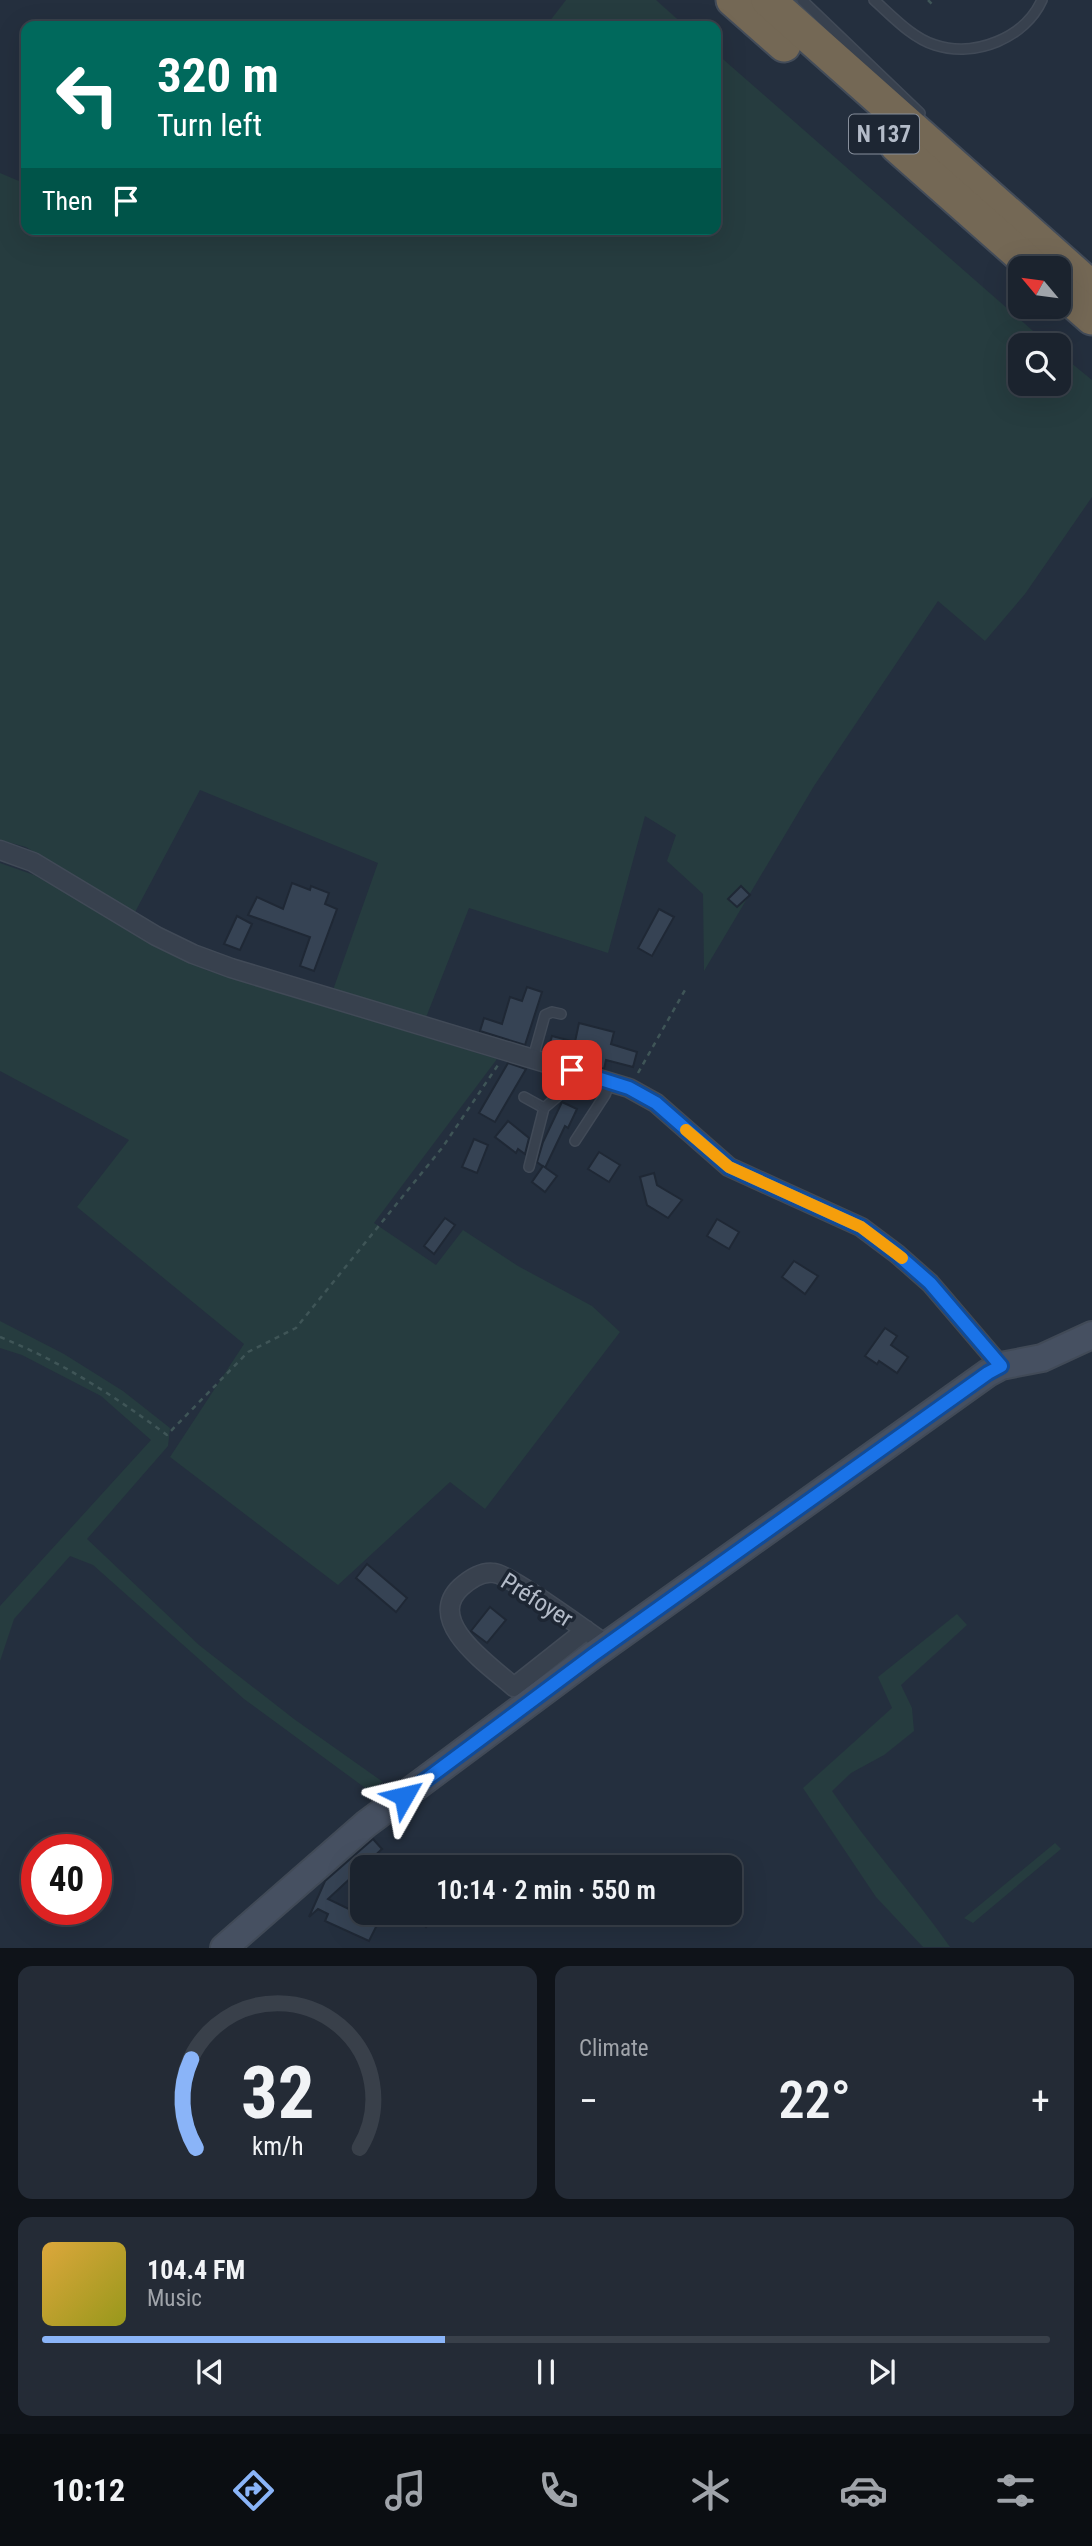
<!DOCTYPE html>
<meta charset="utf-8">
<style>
:root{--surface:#1b232e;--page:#242b36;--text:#f1f3f6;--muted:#a0a4aa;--line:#39404a;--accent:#8ab4f8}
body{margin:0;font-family:"Roboto Condensed",sans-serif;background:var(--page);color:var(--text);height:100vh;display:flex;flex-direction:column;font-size:26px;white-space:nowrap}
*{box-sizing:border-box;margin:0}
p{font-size:23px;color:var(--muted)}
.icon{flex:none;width:38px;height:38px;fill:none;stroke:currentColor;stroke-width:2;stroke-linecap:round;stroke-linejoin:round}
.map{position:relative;height:1948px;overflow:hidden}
.sheet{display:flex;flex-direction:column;gap:18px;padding:18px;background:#0f1319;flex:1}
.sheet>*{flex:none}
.guide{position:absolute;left:21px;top:21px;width:700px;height:214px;border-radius:14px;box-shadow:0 7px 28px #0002,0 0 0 2px var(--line);background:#00695c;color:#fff;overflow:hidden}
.needle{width:46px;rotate:299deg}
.tools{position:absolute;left:1008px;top:256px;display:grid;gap:14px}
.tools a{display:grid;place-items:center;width:63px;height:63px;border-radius:14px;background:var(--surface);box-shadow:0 7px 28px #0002,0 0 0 2px var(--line);font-size:35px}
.speed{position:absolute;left:21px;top:1834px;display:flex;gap:14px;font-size:35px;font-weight:700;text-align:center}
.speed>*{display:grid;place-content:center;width:91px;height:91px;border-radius:50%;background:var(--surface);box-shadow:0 7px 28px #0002,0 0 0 2px var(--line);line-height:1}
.speed .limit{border:10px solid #d22;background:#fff;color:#111}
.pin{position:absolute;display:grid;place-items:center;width:60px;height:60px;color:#fff;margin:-30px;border-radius:14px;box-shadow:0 4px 10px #0006}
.me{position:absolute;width:77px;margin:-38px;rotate:53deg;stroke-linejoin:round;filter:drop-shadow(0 0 5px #0008)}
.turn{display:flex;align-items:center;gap:24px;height:147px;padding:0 21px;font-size:32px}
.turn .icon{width:91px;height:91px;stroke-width:2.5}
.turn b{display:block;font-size:49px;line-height:60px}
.then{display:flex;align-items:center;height:66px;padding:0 21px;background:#0003;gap:14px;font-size:26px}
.big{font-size:52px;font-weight:600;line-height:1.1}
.sheet .tile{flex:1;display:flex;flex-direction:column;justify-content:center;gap:10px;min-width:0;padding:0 24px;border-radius:14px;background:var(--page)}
.sheet .dial{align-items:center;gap:0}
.dial svg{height:182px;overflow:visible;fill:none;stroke:var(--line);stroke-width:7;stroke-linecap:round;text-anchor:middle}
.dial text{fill:var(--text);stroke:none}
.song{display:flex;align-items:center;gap:21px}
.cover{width:84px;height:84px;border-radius:10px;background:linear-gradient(135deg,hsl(40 70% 55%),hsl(60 70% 35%))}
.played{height:7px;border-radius:4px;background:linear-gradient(90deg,var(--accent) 40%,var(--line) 40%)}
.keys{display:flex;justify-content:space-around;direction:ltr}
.heat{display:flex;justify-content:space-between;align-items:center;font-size:38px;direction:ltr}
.sheet .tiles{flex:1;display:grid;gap:18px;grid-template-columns:1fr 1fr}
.tile:last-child{grid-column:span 2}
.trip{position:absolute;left:350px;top:1855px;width:392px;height:70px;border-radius:14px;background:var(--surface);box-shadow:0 7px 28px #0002,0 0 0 2px var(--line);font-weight:600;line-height:70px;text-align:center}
.dock{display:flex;height:112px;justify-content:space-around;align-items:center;background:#0b0e12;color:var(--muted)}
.dock .icon{width:49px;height:49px}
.dock .on{color:var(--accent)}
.dock b{font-size:32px;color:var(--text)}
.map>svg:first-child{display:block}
.green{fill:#263c3f}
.building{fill:#364354;stroke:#1f2835;stroke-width:2}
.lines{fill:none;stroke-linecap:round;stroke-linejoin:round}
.lane-casing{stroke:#414a57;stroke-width:12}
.street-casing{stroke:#414a57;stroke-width:21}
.secondary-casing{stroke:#414a57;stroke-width:30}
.highway-casing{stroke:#434c59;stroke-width:37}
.path{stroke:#3f5557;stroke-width:2.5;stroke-dasharray:5 5;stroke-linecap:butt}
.lane{stroke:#38414e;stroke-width:9}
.street{stroke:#38414e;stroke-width:18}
.secondary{stroke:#465061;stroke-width:26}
.highway{stroke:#746855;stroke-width:33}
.route-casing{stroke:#114b97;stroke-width:18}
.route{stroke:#1a73e8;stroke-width:12}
.slow{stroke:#f59e0b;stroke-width:12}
.labels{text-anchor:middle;stroke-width:7;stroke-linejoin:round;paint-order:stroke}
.shield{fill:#1d2633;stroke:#878f9c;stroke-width:2}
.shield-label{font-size:23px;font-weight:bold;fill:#b4bcc9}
.street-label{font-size:24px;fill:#b4bcc9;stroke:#1d2633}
</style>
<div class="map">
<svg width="1092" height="1948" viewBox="0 0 1092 1948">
<rect width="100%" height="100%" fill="#242f3e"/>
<g class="green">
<path d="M566,0H656L685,26H546Z"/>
<path d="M716,53L1049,345H1020V383H1059V353L1092,380V497L1025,594L985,641L938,601L814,786L704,971L703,894L667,861L676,835L645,816L608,953L469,908L425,1020L333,990L378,863L200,790L134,914L26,847L0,840V173L26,184V229H716Z"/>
<path d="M0,863L34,875L206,970L497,1059L374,1223L436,1265L463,1230L518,1266L592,1306L620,1332L485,1509L450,1482L338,1585L170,1457L244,1344L77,1207L129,1140L0,1071Z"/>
<path d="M0,1321L64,1354L123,1391L170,1428L168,1446L87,1539L199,1645L294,1719L383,1782L368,1790L244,1699L93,1565L70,1556L14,1619L0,1661V1606L151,1440L101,1396L22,1355L0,1348Z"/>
<path d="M957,1614L967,1625L901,1685L912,1708L914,1731L884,1755L851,1773L832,1791C869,1846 913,1894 950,1947H923L876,1897L803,1788L892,1708L878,1677Z"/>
<path d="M1055,1843L1061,1849L973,1923L964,1918Z"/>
</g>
<g class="building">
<path d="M292,883L310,890L311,886L329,893L325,904L337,909L314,971L300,966L310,937L248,915L257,897L283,909Z"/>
<path d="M741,886L750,895L737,907L728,899Z"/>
<path d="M659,909L674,917L652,956L638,948Z"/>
<path d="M237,916L252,924L240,950L224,944Z"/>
<path d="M527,987L542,992L525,1045L480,1031L484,1018L502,1024L510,997L522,1001Z"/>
<path d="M579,1023L614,1032L611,1044L637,1052L633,1067L606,1060L604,1069L548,1050L552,1036L575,1042Z"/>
<path d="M508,1063L526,1069L495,1122L479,1113Z"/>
<path d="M562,1102L577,1109L568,1128L565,1126L545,1168L537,1162L543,1142Z"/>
<path d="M508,1121L529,1138L525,1154L518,1149L516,1153L495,1137Z"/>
<path d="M474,1139L488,1145L477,1173L462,1167Z"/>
<path d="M599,1152L620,1165L609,1182L588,1169Z"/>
<path d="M543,1166L557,1176L545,1192L532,1182Z"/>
<path d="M654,1173L657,1185L682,1200L668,1218L647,1205L640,1177Z"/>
<path d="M445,1218L455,1225L434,1254L424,1246Z"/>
<path d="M717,1219L739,1232L729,1249L707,1236Z"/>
<path d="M794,1261L818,1276L805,1294L782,1277Z"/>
<path d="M885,1328L897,1336L891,1345L908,1357L897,1373L879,1361L877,1364L865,1356Z"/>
<path d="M367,1564L407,1598L396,1612L356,1578Z"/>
<path d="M490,1607L506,1620L487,1643L471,1631Z"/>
<path d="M373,1839L382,1849L328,1899L378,1923L369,1941L325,1921L328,1914L318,1909L309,1917L325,1881Z"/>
<path d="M410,1913H439L426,1927Z"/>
</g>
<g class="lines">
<g class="lane-casing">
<g id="lane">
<path d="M802,0L920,113"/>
<path d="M874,0C892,16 912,38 935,45C975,58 1025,38 1042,0"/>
<path d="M533,1058L545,1015L552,1012L561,1014"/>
<path d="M524,1097L544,1108"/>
<path d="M575,1141L605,1095L610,1082"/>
<path d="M529,1167L544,1108L564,1091L572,1070"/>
</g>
</g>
<g class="street-casing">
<g id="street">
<path d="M0,850L33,862L156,936L193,954L231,968L629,1088L656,1103L729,1167L861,1227L897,1254L930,1283L1001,1366"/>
<path d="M586,1630L514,1687C492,1667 423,1622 461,1587C470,1579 482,1571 494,1573C509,1574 589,1633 607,1645"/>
</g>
</g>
<g class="secondary-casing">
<path id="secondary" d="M224,1948L366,1824L593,1655L988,1373L1001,1366L1042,1358L1092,1335"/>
</g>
<g class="highway-casing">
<g id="highway">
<path d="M733,0L784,45"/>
<path d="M768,0L1092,288"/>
<path d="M897,146L1035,268"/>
<path d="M1059,289L1092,318"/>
</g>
</g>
<g class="path">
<path d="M928,0L932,4"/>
<path d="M638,1073L685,990"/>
<path d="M0,1337C62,1362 113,1395 167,1435L248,1352L296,1328L442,1148L498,1065"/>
</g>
<use href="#lane" class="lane"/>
<use href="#street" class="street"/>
<use href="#secondary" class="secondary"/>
<use href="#highway" class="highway"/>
</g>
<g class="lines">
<g class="route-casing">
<path id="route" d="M404,1796L593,1655L988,1373L1001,1366L930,1283L897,1254L861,1227L729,1167L656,1103L629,1088L572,1070"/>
</g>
<use href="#route" class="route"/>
<path class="slow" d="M686,1130L729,1167L861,1227L902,1258"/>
</g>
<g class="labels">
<rect class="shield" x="849" y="114.5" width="70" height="39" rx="5"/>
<g class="shield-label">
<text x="884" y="142">N 137</text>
</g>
<g class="street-label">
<text transform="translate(537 1600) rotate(32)" y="8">Préfoyer</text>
</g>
</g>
</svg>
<div class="tools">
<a><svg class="needle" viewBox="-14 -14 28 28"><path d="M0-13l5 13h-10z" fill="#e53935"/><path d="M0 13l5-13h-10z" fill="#a0a4aa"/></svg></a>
<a><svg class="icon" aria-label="search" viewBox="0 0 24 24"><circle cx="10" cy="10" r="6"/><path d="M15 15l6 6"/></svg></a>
</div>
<div class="speed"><div class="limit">40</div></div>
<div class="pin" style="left:572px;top:1070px;background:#d93025"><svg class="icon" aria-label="arrive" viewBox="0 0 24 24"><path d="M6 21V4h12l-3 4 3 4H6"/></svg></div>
<svg class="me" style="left:404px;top:1796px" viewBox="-20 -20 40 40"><path d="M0-17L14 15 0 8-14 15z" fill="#1a73e8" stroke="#fff" stroke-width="4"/></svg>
<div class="trip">10:14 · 2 min · 550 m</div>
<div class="guide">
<div class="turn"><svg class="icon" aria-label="left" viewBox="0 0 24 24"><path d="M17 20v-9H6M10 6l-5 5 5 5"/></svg><div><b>320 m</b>Turn left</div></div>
<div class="then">Then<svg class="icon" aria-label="arrive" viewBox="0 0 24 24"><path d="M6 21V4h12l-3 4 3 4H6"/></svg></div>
</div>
</div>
<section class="sheet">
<div class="tiles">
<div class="tile dial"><svg viewBox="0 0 100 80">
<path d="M14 69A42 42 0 1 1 86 69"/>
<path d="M14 69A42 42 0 0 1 12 30" stroke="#8ab4f8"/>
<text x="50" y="56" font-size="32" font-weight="700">32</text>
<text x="50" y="72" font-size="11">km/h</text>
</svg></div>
<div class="tile"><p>Climate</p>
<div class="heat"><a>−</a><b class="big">22°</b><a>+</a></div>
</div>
<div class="tile">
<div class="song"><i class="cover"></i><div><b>104.4 FM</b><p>Music</p></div></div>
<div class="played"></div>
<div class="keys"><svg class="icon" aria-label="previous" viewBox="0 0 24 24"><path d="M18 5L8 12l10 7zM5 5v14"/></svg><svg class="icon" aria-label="pause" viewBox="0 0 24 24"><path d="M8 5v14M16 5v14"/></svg><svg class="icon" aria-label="next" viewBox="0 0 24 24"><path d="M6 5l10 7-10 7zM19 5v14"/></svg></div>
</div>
</div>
</section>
<nav class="dock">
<b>10:12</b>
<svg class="icon on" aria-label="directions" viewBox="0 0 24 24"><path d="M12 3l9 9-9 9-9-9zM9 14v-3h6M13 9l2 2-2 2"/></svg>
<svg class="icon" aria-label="music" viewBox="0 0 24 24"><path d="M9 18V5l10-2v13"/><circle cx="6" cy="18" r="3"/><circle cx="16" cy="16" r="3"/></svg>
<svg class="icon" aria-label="phone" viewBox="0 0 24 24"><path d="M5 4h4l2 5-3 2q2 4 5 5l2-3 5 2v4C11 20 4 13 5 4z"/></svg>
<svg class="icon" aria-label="climate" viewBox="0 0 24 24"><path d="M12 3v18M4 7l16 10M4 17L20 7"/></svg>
<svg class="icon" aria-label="car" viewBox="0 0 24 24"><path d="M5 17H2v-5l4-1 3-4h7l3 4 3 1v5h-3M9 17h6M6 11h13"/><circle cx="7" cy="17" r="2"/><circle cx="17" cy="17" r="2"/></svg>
<svg class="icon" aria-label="filters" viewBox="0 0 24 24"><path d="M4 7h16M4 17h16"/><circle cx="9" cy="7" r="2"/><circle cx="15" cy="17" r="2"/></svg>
</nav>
